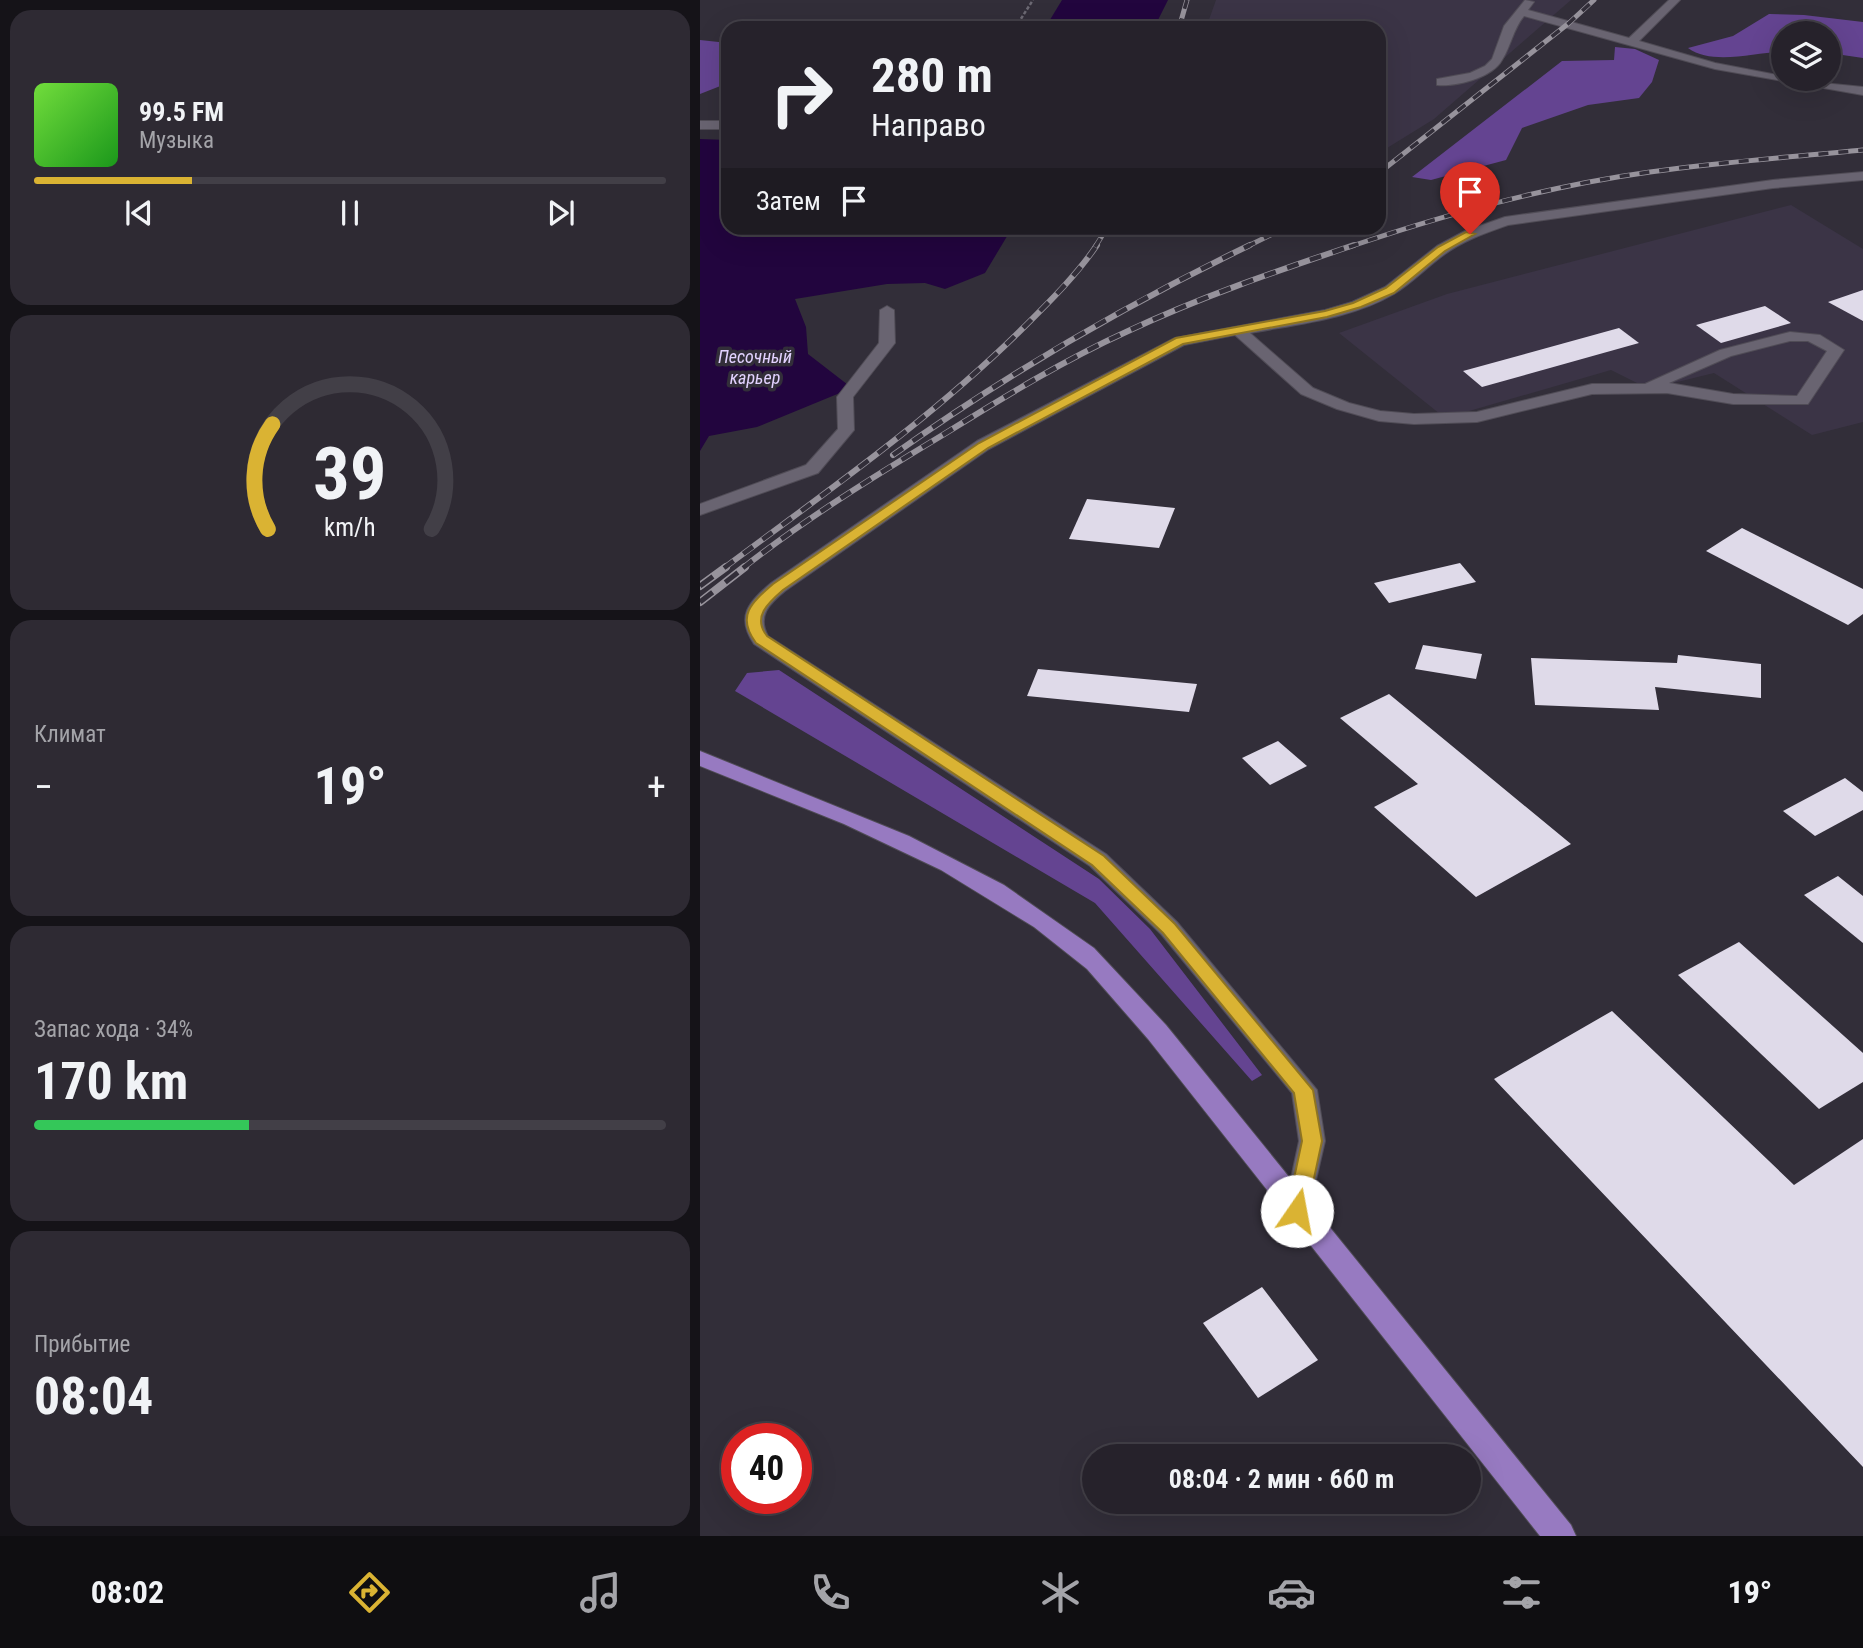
<!DOCTYPE html>
<html lang="ru">
<meta charset="utf-8">
<style>
:root{--surface:#26222b;--page:#2e2a33;--text:#f1f3f6;--muted:#a4a4a9;--line:#423f47;--accent:#dab333}
body{margin:0;font-family:"Roboto Condensed",sans-serif;background:var(--page);color:var(--text);height:100vh;display:flex;flex-direction:column;font-size:26px;white-space:nowrap}
*{box-sizing:border-box;margin:0}
p{font-size:23px;color:var(--muted)}
.icon{flex:none;width:38px;height:38px;fill:none;stroke:currentColor;stroke-width:2;stroke-linecap:round;stroke-linejoin:round}
.map{position:relative;flex:1;overflow:hidden}
.panel{display:flex;flex-direction:column;gap:10px;padding:10px;background:#151318;width:700px}
.panel>*{flex:none}
.banner{position:absolute;left:21px;top:21px;width:665px;height:214px;border-radius:21px;box-shadow:0 7px 28px #0002,0 0 0 2px var(--line);background:#26222b;color:var(--text);overflow:hidden}
.tools{position:absolute;left:1071px;top:21px;display:grid;gap:14px}
.tools a{display:grid;place-items:center;width:70px;height:70px;border-radius:50%;background:var(--surface);box-shadow:0 7px 28px #0002,0 0 0 2px var(--line);font-size:35px}
.speed{position:absolute;left:21px;top:1423px;display:flex;gap:14px;font-size:35px;font-weight:700;text-align:center}
.speed>*{display:grid;place-content:center;width:91px;height:91px;border-radius:50%;background:var(--surface);box-shadow:0 7px 28px #0002,0 0 0 2px var(--line);line-height:1}
.speed .limit{border:10px solid #d22;background:#fff;color:#111}
.pin{position:absolute;display:grid;place-items:center;width:60px;height:60px;color:#fff;margin:-72px -30px;border-radius:50% 50% 50% 0;rotate:-45deg;box-shadow:0 0 7px #0007}
.pin .icon{rotate:45deg}
.me{position:absolute;width:77px;margin:-38px;rotate:12deg;stroke-linejoin:round;filter:drop-shadow(0 0 5px #0008)}
.turn{display:flex;align-items:center;gap:24px;height:147px;padding:0 35px;font-size:32px}
.turn .icon{width:91px;height:91px;stroke-width:2.5}
.turn b{display:block;font-size:49px;line-height:60px}
.then{display:flex;align-items:center;height:66px;padding:0 35px;background:#0003;gap:14px;font-size:26px}
.big{font-size:52px;font-weight:700;line-height:1.1}
.panel .tile{flex:1;display:flex;flex-direction:column;justify-content:center;gap:10px;min-width:0;padding:0 24px;border-radius:21px;background:var(--page)}
.panel .dial{align-items:center;gap:0}
.dial svg{height:182px;overflow:visible;fill:none;stroke:var(--line);stroke-width:7;stroke-linecap:round;text-anchor:middle}
.dial text{fill:var(--text);stroke:none}
.song{display:flex;align-items:center;gap:21px}
.cover{width:84px;height:84px;border-radius:10px;background:linear-gradient(135deg,hsl(100 70% 55%),hsl(120 70% 35%))}
.played{height:7px;border-radius:4px;background:linear-gradient(90deg,var(--accent) 25%,var(--line) 25%)}
.keys{display:flex;justify-content:space-around;direction:ltr}
.heat{display:flex;justify-content:space-between;align-items:center;font-size:38px;direction:ltr}
.charge{height:10px;border-radius:5px;background:linear-gradient(90deg,#34c759 34%,var(--line) 0)}
.trip{position:absolute;left:382px;top:1444px;width:399px;height:70px;border-radius:35px;background:var(--surface);box-shadow:0 7px 28px #0002,0 0 0 2px var(--line);font-weight:700;line-height:70px;text-align:center}
.dock{display:flex;height:112px;justify-content:space-around;align-items:center;background:#0f0e11;color:var(--muted)}
.dock .icon{width:49px;height:49px}
.dock .selected{color:var(--accent)}
.dock b{font-size:32px;color:var(--text)}
main{display:flex;flex:1;min-height:0}
.map>svg:first-child{display:block}
.built{fill:#3b3446}
.forest{fill:#644491}
.water{fill:#22053e}
.building{fill:#dfdae9}
.lines{fill:none;stroke-linecap:round;stroke-linejoin:round}
.minor-casing{stroke:#504c56;stroke-width:2}
.major-casing{stroke:#504c56;stroke-width:2}
.path{stroke:#6c6973;stroke-width:2.5;stroke-dasharray:3.5 2;stroke-linecap:butt}
.minor{fill:#696471;fill-rule:evenodd}
.major{fill:#977ac1;fill-rule:evenodd}
.rail-far2-casing{stroke:#97939c;stroke-width:5}
.rail-far1-casing{stroke:#97939c;stroke-width:6}
.rail-casing{stroke:#97939c;stroke-width:8}
.rail-far2{stroke:#322e39;stroke-width:3.5;stroke-dasharray:10;stroke-linecap:butt}
.rail-far1{stroke:#322e39;stroke-width:4.5;stroke-dasharray:12;stroke-linecap:butt}
.rail{stroke:#322e39;stroke-width:5;stroke-dasharray:16;stroke-linecap:butt}
.route{fill:#dab333;stroke:#8e7421;stroke-width:2}
.labels{text-anchor:middle;stroke-width:7;stroke-linejoin:round;paint-order:stroke}
.far-water-label{font-size:18px;font-style:italic;fill:#e2d2ff;stroke:#322e39}
</style>
<main>
<section class="panel">
<div class="tile">
<div class="song"><i class="cover"></i><div><b>99.5 FM</b><p>Музыка</p></div></div>
<div class="played"></div>
<div class="keys"><svg class="icon" aria-label="previous" viewBox="0 0 24 24"><path d="M18 5L8 12l10 7zM5 5v14"/></svg><svg class="icon" aria-label="pause" viewBox="0 0 24 24"><path d="M8 5v14M16 5v14"/></svg><svg class="icon" aria-label="next" viewBox="0 0 24 24"><path d="M6 5l10 7-10 7zM19 5v14"/></svg></div>
</div>
<div class="tile dial"><svg viewBox="0 0 100 80">
<path d="M14 69A42 42 0 1 1 86 69"/>
<path d="M14 69A42 42 0 0 1 16 23" stroke="#dab333"/>
<text x="50" y="56" font-size="32" font-weight="700">39</text>
<text x="50" y="72" font-size="11">km/h</text>
</svg></div>
<div class="tile"><p>Климат</p>
<div class="heat"><a>−</a><b class="big">19°</b><a>+</a></div>
</div>
<div class="tile"><p>Запас хода · 34%</p><b class="big">170 km</b><div class="charge"></div></div>
<div class="tile"><p>Прибытие</p><b class="big">08:04</b></div>
</section>
<div class="map">
<svg width="1163" height="1536" viewBox="0 0 1163 1536">
<rect width="100%" height="100%" fill="#322e39"/>
<g class="built">
<path d="M516,0H871L734,119L679,153V28H506Z"/>
<path d="M1091,205L1163,249V422L1112,435L1014,373L949,389L911,370L745,418L639,333L747,294Z"/>
</g>
<g class="forest">
<path d="M1069,14L1104,15L1163,22V58L1129,53V33H1083V52C1055,52 1013,66 988,48L1033,36Z"/>
<path d="M0,40L28,43V83L0,94Z"/>
<path d="M915,47L935,49L959,60L952,82L939,98L888,105L822,128L806,160L731,180L712,177L862,61L914,60Z"/>
<path d="M79,670L399,879L450,929L562,1075L552,1081L395,903L35,691L47,673Z"/>
</g>
<g class="water">
<path d="M362,0H468L454,28H345Z"/>
<path d="M0,139L28,140V228H312L285,273L245,289L225,283L187,284L95,299L106,327L108,354L152,388L57,427L9,436L0,451Z"/>
</g>
<g class="building">
<path d="M1163,290V321L1128,302Z"/>
<path d="M1065,306L1091,323L1021,343L996,325Z"/>
<path d="M919,328L939,343L782,387L763,371Z"/>
<path d="M387,499L475,508L459,548L369,539Z"/>
<path d="M1042,528L1163,589V614L1148,625L1006,551Z"/>
<path d="M760,563L776,582L689,603L674,583Z"/>
<path d="M723,645L782,654L776,679L715,669Z"/>
<path d="M978,655L1061,664V698L955,687L959,710L835,705L831,658L977,663Z"/>
<path d="M338,669L497,684L489,712L327,696Z"/>
<path d="M689,694L871,844L776,897L674,807L718,784L640,718Z"/>
<path d="M578,741L607,766L570,785L542,758Z"/>
<path d="M1145,778L1163,792V810L1115,836L1083,811Z"/>
<path d="M1138,876L1163,896V943L1104,895Z"/>
<path d="M1039,942L1163,1053V1082L1119,1109L978,975Z"/>
<path d="M912,1011L1094,1185L1163,1139V1467L794,1079Z"/>
<path d="M562,1287L618,1360L558,1398L503,1323Z"/>
</g>
<g class="lines">
<g class="minor-casing">
<g id="minor">
<path d="M825,0L834,2L828,10L929,38L969,0H980L939,41L1015,63L1083,76V79L1163,87V95L1015,69L824,16C813,29 811,46 802,60C792,78 756,87 737,85V79L770,73L785,66L792,59L804,26Z"/>
<rect x="0" y="121" width="28" height="8"/>
<path d="M1163,172V180L1073,188L808,225C786,233 764,240 745,254C728,266 712,283 694,294C651,319 598,324 550,333L613,388L649,403L680,411L714,414L777,412L892,384H945L1020,350L1090,332L1120,335L1144,350L1108,404H1033L967,393L892,394L777,422L714,424L679,421L637,409L601,394L535,335L484,345L289,449L85,591C69,604 57,616 68,636L406,854L477,922L617,1090L625,1141L607,1219L597,1223L587,1219L584,1211L599,1141L592,1093L461,934L390,866L54,644C35,616 49,602 71,583L277,441L475,338L625,310L652,302L685,287L737,246L765,231L805,217L1073,180ZM1090,341H1108L1127,351L1097,396L1033,394L969,383L1031,356Z"/>
<path d="M187,306L194,310L195,343L153,397L154,430L118,473L0,515V504L106,465L138,429L137,397L179,343L180,310Z"/>
</g>
</g>
<g class="major-casing">
<path id="major" d="M0,751L209,836L304,885L394,948L466,1025L871,1525L876,1536H840L448,1039L387,969L334,927L241,870L144,824L0,766Z"/>
</g>
<path class="path" d="M315,28L333,0"/>
<use href="#minor" class="minor"/>
<use href="#major" class="major"/>
<g class="rail-far2-casing">
<g id="rail-far2">
<path d="M479,28L487,0"/>
<path d="M679,173L869,23L894,0"/>
<path d="M395,247L407,228"/>
<path d="M546,247L585,228"/>
<path d="M649,247C746,214 848,186 950,172C1020,162 1092,157 1163,150"/>
</g>
</g>
<g class="rail-far1-casing">
<g id="rail-far1">
<path d="M193,455C307,374 424,306 550,245"/>
<path d="M24,568C126,492 231,419 322,329C348,303 376,276 397,245"/>
<path d="M43,568C105,519 173,477 241,436C301,399 362,361 426,332C500,297 577,271 654,245"/>
</g>
</g>
<g class="rail-casing">
<g id="rail">
<path d="M0,586L26,567"/>
<path d="M0,602L45,567"/>
</g>
</g>
<use href="#rail-far2" class="rail-far2"/>
<use href="#rail-far1" class="rail-far1"/>
<use href="#rail" class="rail"/>
</g>
<path class="route" d="M766,232L775,234L745,251L694,293L661,307L627,317L483,344L288,448L83,590C68,603 52,617 67,636L404,856L475,924L613,1090L622,1141L607,1211L604,1217L597,1220L590,1217L587,1211L602,1141L594,1093L463,933L392,865L56,643C36,616 51,603 73,584L279,443L476,338L625,311L653,303L686,288L738,247Z"/>
<g class="labels">
<g class="far-water-label">
<text x="55" y="363">Песочный<tspan x="55" dy="21">карьер</tspan></text>
</g>
</g>
</svg>
<div class="tools">
<a><svg class="icon" aria-label="layers" viewBox="0 0 24 24"><path d="M12 4l9 5-9 5-9-5zM3 14l9 5 9-5"/></svg></a>
</div>
<div class="speed"><div class="limit">40</div></div>
<div class="pin" style="left:770px;top:234px;background:#d93025"><svg class="icon" aria-label="arrive" viewBox="0 0 24 24"><path d="M6 21V4h12l-3 4 3 4H6"/></svg></div>
<svg class="me" style="left:597px;top:1211px" viewBox="-20 -20 40 40"><circle r="19" fill="#fff"/><path d="M0-13L10 11 0 6-10 11z" fill="#dab333"/></svg>
<div class="trip">08:04 · 2 мин · 660 m</div>
<div class="banner">
<div class="turn"><svg class="icon" aria-label="right" viewBox="0 0 24 24"><path d="M7 20v-9h11M14 6l5 5-5 5"/></svg><div><b>280 m</b>Направо</div></div>
<div class="then">Затем<svg class="icon" aria-label="arrive" viewBox="0 0 24 24"><path d="M6 21V4h12l-3 4 3 4H6"/></svg></div>
</div>
</div>
</main>
<nav class="dock">
<b>08:02</b>
<svg class="icon selected" aria-label="directions" viewBox="0 0 24 24"><path d="M12 3l9 9-9 9-9-9zM9 14v-3h6M13 9l2 2-2 2"/></svg>
<svg class="icon" aria-label="music" viewBox="0 0 24 24"><path d="M9 18V5l10-2v13"/><circle cx="6" cy="18" r="3"/><circle cx="16" cy="16" r="3"/></svg>
<svg class="icon" aria-label="phone" viewBox="0 0 24 24"><path d="M5 4h4l2 5-3 2q2 4 5 5l2-3 5 2v4C11 20 4 13 5 4z"/></svg>
<svg class="icon" aria-label="climate" viewBox="0 0 24 24"><path d="M12 3v18M4 7l16 10M4 17L20 7"/></svg>
<svg class="icon" aria-label="car" viewBox="0 0 24 24"><path d="M5 17H2v-5l4-1 3-4h7l3 4 3 1v5h-3M9 17h6M6 11h13"/><circle cx="7" cy="17" r="2"/><circle cx="17" cy="17" r="2"/></svg>
<svg class="icon" aria-label="filters" viewBox="0 0 24 24"><path d="M4 7h16M4 17h16"/><circle cx="9" cy="7" r="2"/><circle cx="15" cy="17" r="2"/></svg>
<b>19°</b>
</nav>
